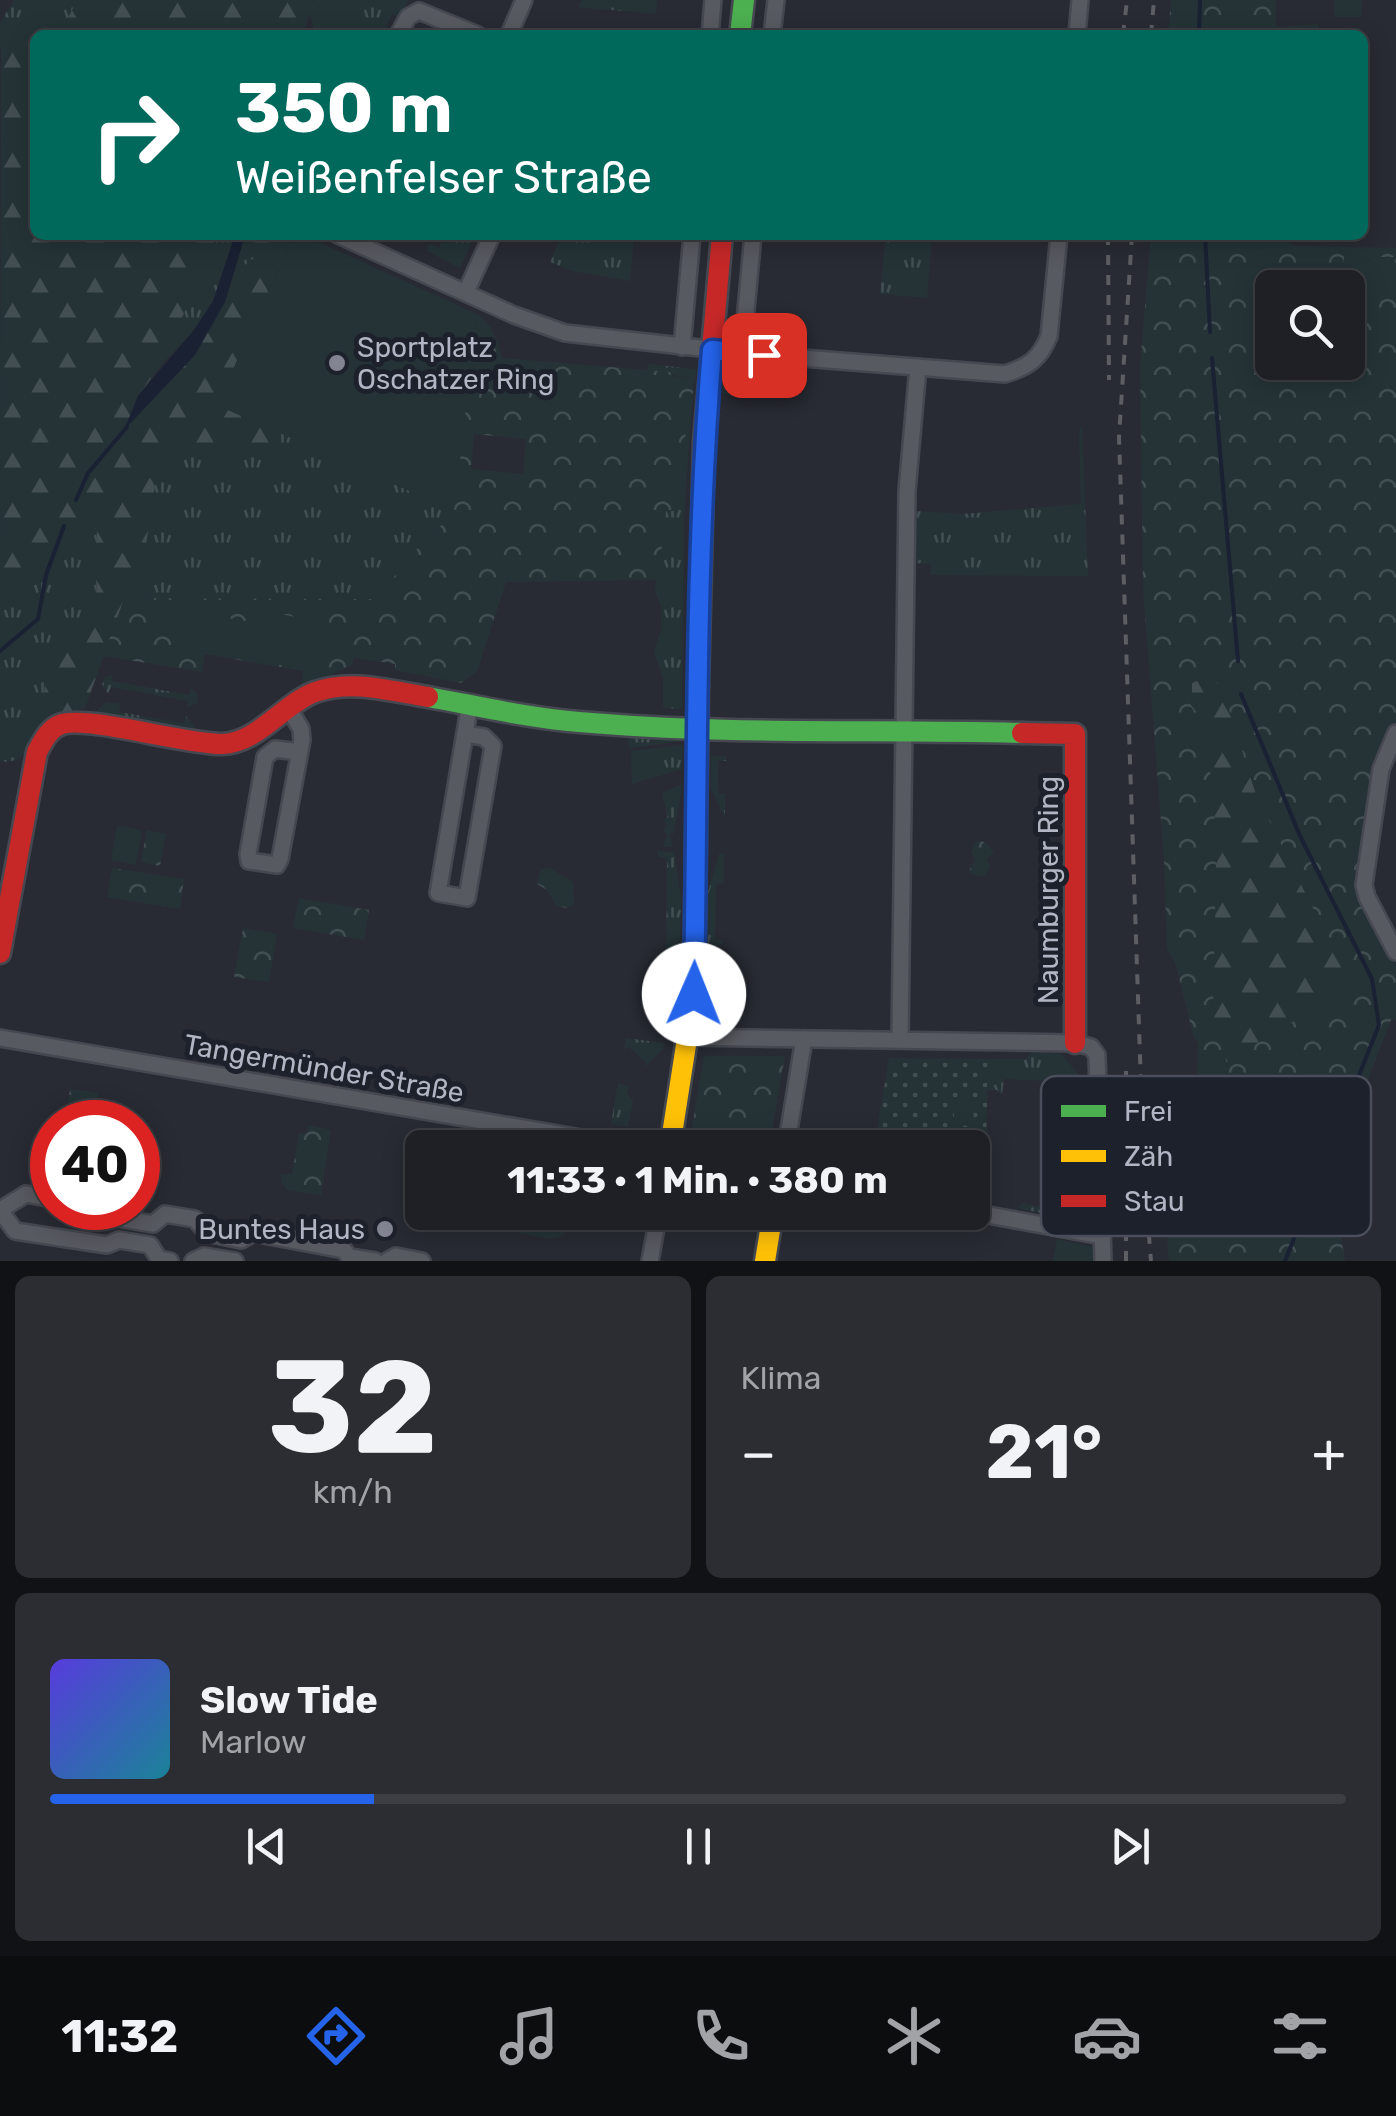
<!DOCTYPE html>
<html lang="de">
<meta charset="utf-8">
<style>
:root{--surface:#1e2026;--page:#2b2d32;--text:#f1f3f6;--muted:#a1a3a7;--line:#3c3e43;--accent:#2563eb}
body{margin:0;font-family:Rubik,sans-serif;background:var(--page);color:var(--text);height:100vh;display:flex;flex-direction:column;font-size:38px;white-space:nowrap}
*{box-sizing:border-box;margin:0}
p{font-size:32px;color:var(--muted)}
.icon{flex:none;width:55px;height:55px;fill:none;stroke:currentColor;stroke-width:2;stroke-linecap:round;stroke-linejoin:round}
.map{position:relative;height:1261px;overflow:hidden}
.sheet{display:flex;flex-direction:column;gap:15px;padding:15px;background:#101215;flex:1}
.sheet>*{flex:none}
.banner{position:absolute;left:30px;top:30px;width:1338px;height:210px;border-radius:15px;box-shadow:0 5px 25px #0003,0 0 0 2px var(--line);background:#00695c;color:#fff;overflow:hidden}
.tools{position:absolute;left:1255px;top:270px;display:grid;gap:20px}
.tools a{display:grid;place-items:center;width:110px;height:110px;border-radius:15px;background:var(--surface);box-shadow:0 5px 25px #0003,0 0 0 2px var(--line);font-size:50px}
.speed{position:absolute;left:30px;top:1100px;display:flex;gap:20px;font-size:50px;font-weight:700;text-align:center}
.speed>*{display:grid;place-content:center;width:130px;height:130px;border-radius:50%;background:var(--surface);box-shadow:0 5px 25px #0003,0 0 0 2px var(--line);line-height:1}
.speed .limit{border:15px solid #d22;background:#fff;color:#111}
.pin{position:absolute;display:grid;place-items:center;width:85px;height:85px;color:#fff;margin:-42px;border-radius:20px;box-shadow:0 5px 15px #0006}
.me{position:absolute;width:110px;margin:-55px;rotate:1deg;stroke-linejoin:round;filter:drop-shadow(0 0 8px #0008)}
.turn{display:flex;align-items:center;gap:35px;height:210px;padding:0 40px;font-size:45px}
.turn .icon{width:130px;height:130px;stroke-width:2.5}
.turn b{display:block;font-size:70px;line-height:85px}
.big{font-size:75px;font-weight:700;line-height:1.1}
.sheet .tile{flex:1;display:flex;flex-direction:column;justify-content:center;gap:15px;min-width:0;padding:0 35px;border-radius:15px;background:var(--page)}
.sheet .dial{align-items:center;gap:0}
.dial b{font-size:130px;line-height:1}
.song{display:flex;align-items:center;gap:30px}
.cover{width:120px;height:120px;border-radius:15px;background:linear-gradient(135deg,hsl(250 70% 55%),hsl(190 70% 35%))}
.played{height:10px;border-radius:5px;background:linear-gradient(90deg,var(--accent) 25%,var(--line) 25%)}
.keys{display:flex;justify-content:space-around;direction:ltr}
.heat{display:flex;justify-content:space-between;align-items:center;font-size:55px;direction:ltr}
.sheet .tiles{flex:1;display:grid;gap:15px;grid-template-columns:1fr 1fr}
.tile:last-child{grid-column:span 2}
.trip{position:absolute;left:405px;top:1130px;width:585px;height:100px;border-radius:15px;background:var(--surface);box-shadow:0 5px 25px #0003,0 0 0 2px var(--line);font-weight:700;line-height:100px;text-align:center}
.dock{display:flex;height:160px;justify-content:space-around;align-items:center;background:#0c0d0f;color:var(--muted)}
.dock .icon{width:70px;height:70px}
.dock .current{color:var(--accent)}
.dock b{font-size:45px;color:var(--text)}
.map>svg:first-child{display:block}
.grass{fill:url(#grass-tufts)}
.forest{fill:url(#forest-firs)}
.park{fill:url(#park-crowns);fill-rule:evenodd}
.garden{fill:url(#garden-dots)}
.pitch{fill:#253337}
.water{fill:#192133}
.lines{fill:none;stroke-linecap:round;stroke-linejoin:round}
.stream{stroke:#192133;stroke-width:4}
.street-casing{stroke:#454850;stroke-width:20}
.fast-casing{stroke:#454850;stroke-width:25}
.slow-casing{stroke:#454850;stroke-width:25}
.jam-casing{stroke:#454850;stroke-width:25}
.street{stroke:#585a61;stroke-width:15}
.fast{stroke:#4caf50;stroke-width:20}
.slow{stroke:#ffc107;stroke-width:20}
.jam{stroke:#c62828;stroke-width:20}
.rail{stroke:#5c5e64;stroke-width:4;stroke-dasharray:10 10;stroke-linecap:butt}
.route-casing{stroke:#184099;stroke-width:25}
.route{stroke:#2563eb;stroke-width:18}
.poi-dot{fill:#828591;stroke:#1c212c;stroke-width:4}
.labels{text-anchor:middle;stroke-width:10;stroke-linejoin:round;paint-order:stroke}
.poi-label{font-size:28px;fill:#b2b6c4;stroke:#1c212c;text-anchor:start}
.street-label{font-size:28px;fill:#b2b6c4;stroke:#1c212c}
.key{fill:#1c212c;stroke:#494e5a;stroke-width:2.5}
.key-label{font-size:28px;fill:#b2b6c4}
</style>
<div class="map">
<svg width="1396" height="1261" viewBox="0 0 1396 1261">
<defs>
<pattern id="grass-tufts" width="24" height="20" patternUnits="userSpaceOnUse" patternTransform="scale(2.5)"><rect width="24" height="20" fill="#253337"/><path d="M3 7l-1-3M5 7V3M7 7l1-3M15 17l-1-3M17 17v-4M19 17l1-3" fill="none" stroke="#424e52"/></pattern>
<pattern id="forest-firs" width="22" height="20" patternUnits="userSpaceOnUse" patternTransform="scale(2.5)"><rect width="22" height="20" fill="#253337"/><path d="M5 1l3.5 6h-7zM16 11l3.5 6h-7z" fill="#424e52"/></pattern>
<pattern id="park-crowns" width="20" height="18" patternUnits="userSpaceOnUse" patternTransform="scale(2.5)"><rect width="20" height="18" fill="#253337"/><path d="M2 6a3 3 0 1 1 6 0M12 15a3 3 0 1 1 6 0" fill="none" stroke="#424e52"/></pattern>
<pattern id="garden-dots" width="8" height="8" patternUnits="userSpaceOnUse" patternTransform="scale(2.5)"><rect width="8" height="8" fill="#253337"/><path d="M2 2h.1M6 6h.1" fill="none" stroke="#424e52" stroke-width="1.8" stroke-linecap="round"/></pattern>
</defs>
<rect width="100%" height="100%" fill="#282b33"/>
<g class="grass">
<path d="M14,0H78L58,35H35V51L2,47L0,49V23Z"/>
<path d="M311,0H408L401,17L392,14L382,35H342V27Z"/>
<path d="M582,0H657L656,14L578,7Z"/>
<path d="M218,235H235L213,301L194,330L162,364Z"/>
<path d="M245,235H255L254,258L234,274Z"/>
<path d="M445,235H475L460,268L427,251L429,244L439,248Z"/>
<path d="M562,235H634L630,281L572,271L550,262Z"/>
<path d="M886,235L932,238L927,298L880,294Z"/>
<path d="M727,361L765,363L764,371L733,368L730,395L721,393Z"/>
<path d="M648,364L696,369L695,385L694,379L648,370Z"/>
<path d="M471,365L453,514L411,555L377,599L131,598L140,584L159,461L176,442L229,447L274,461L217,405Z"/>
<path d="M1082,425L1088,576L931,575V564L914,563L915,511L963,514L1081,504L1079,432Z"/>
<path d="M686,430H690L684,517L682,709L663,708V679L654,651L661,630V607L655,590L666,510L675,511Z"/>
<path d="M97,527L96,613L43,701L58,716C32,729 31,767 0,761V574L38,578L64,537Z"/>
<path d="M112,675V681L189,695L191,688L197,693L198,702L187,708L188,701L111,687L108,694L102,684L105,677Z"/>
<path d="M107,702L120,704L119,712L184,723L186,716L194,726L193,730L183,735V729L118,717L116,724L98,716V709Z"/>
<path d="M627,733L683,739V741L630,748Z"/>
<path d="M683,745L682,769L632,784L631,751Z"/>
<path d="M711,756H726V761H718V793L725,794V819L711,788Z"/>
<path d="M683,784L673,834H669L673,847H663L667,835L663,829L667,826L664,820L668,816L662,793Z"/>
<path d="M657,851L674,852L681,899L680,968L656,965L657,962H666L667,858L658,857Z"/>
<path d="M719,854H724V883L716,884L715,939L723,940V944L716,945L715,1006L722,1007V1013L707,1012L708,892Z"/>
<path d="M668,982L680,986L666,1030L658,1019V1014L667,1013Z"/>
<path d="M626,1038L664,1043L663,1049L645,1067L646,1062L629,1047L624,1049Z"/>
<path d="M1033,1052L1060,1053L1087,1084L1090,1219L1084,1222L1017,1208L1023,1203C1042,1207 1065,1217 1076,1197L1074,1106L1068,1086L1051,1081L1004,1079L1002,1095L997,1090H987L988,1059H1025Z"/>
<path d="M618,1083L629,1087L627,1093L633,1101L628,1127L611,1124Z"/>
</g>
<g class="forest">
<path d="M78,0H310L342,27V35H315L310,13L303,35H58Z"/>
<path d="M1,47L35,51V235H218L162,364L138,396L126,428L225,302L234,274L254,258L255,235H294L217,405L281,434L275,461L229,447L176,442L159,460L140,584L131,598L124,599L85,708L58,715L43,701L52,629L96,613L97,528L64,537L38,578L0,574Z"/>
<path d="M1206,676L1221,684L1256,794L1362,1006L1217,1186L1213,1020L1216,868L1213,785L1198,714L1191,705L1192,683Z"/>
</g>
<g class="park">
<path d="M1171,0H1276V27L1319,24L1318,33L1168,35Z"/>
<path d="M1151,235H1275L1294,246L1396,248V723L1379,766L1358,889L1396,965V1020H1391L1331,1174L1345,1261H1169L1165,1209L1189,1208L1209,1155L1211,1093L1197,1081L1198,1043L1194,1038L1175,962L1167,949L1164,862L1143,588L1140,365ZM1272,288H1348V362H1272ZM1206,677L1221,685L1256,794L1352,986L1226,1062L1225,1042L1215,1041L1213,1020L1216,868L1213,785L1198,714L1191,705L1192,683Z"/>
<path d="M477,314C491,323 499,343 502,358L670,372L672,376L694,379L690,430L686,431L675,511H666L658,580L506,582L477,671L461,683L395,670V664L354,658L352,665L301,688L303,671L205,654L202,672L103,656L125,598L377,599L411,555L453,514ZM474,434L526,439L523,474L471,469Z"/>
<path d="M147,830L166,834L160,866L141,862Z"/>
<path d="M976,841L985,842L994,851L987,860L990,866L985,876H976L969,871L975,860L971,852Z"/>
<path d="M112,868L184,879L180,909L107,897Z"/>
<path d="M549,868L573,882L574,904L566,908L556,905L547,890L537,884L541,869Z"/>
<path d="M299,898L369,910L364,940L293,928Z"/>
<path d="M243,928L277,934L269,982L234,977Z"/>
<path d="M704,1056H785L769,1147L709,1145L692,1127Z"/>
<path d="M70,1089L98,1093L94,1122H65Z"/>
<path d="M308,1125L331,1130L321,1195L287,1190L281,1181V1174H292L299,1133H307Z"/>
<path d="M505,1213H570L568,1228L562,1236L549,1239L515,1232Z"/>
</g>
<path class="garden" d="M889,1058L988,1059L985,1202L973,1200L972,1148H874Z"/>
<g class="pitch">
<rect x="1334" y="0" width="28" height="17"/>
<path d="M294,235H303L477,314L454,511L217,405Z"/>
<path d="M1344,257H1395L1394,289L1343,287Z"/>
<path d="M177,609L250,622L252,609L334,624L325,673L171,645Z"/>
<path d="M117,825L142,830L136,865L111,860Z"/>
<path d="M954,1102H974L973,1126L954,1125Z"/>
<path d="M1057,1239L1093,1247V1261H1053Z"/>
</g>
<path class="water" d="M235,235H245L225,302L195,355L124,430L138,396L194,330L213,301Z"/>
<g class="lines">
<g class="stream">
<path d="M330,35L332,32"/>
<path d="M1199,35L1200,0"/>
<path d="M1205,235L1210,332"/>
<path d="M1212,358L1238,661"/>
<path d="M76,500L88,473L127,427"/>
<path d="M0,651L38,619L46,575L64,526"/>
<path d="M1241,694L1300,836L1372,979L1379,1025L1285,1261"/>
</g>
<g class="street-casing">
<g id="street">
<path d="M398,35L408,17L419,11L478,35"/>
<path d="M509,35L524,0"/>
<path d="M710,35L713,0"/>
<path d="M772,35L776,0"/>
<path d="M1077,35L1080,0"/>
<path d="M338,235L514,315L565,333L764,355L1005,374C1028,367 1040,359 1049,336L1059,235"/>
<path d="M466,292L492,235"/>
<path d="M682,347L692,235"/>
<path d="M742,353L753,235"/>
<path d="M289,709L301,729L302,740L280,859L277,865L249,861L248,854L265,757L275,749L299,752"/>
<path d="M1396,733L1381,769L1364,885L1367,897L1396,952"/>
<path d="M465,734L484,737L493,746L467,898L438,893L470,703"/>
<path d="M688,1037L1075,1043L1091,1047L1097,1055L1103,1261"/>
<path d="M0,1038L639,1148"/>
<path d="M900,1040L907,491L918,367"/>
<path d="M786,1148L804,1039"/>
<path d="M101,1208L116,1210L123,1219L153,1224L165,1214L195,1219L207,1233L241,1240L253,1233L344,1250L349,1257L375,1261"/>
<path d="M0,1210L15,1231L107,1245L119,1240L150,1245L159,1259L170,1261"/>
<path d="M0,1210L26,1194L52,1199"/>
<path d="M972,1212L1102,1236"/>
<path d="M193,1261L204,1256L235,1261"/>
<path d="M387,1261L396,1256L422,1261"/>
<path d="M650,1261L659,1212"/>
</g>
</g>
<g class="fast-casing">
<g id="fast">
<path d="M740,35L744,0"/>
<path d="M428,697C478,706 528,718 579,722C726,735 874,729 1022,733"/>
</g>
</g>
<g class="slow-casing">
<g id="slow">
<path d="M674,1148L673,1128L694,994L698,687"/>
<path d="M765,1261L773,1212"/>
</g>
</g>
<g class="jam-casing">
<g id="jam">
<path d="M698,687L704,441L722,235"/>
<path d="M1022,733L1075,734V1043"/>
<path d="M0,953L37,752C43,741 49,728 62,724C90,716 183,744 222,744C258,743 283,704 315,692C352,679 390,691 428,697"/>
</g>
</g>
<use href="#street" class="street"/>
<use href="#fast" class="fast"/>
<use href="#slow" class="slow"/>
<use href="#jam" class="jam"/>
<g class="rail">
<path d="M1123,35L1127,0"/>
<path d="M1151,35L1154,0"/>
<path d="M1108,235L1109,380"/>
<path d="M1132,235L1119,437L1144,1174L1151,1261"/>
<path d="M1126,1261V1065"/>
</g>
</g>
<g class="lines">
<g class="route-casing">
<path id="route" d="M694,994C698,779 694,564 712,350L764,355"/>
</g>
<use href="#route" class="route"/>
</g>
<g class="poi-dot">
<circle cx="337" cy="363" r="10"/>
<circle cx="385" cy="1229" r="10"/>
</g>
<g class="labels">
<g class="poi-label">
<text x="357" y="357">Sportplatz<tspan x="357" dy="32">Oschatzer Ring</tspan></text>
<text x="365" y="1239" text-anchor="end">Buntes Haus</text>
</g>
<g class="street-label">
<text transform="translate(1048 890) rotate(-90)" y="10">Naumburger Ring</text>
<text transform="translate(324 1068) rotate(10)" y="10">Tangermünder Straße</text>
</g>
</g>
<rect x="1041" y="1076" width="330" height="160" rx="15" class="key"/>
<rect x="1061" y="1105" width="45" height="12" fill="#4caf50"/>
<rect x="1061" y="1150" width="45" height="12" fill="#ffc107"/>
<rect x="1061" y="1195" width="45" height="12" fill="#c62828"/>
<g class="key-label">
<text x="1124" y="1121">Frei</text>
<text x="1124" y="1166">Zäh</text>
<text x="1124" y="1211">Stau</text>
</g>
</svg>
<div class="tools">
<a><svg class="icon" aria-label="search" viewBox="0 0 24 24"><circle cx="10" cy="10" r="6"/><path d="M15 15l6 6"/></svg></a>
</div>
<div class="speed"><div class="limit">40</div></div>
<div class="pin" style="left:764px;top:355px;background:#d93025"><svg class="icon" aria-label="arrive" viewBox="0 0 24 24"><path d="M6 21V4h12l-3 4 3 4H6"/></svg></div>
<svg class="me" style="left:694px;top:994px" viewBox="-20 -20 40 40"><circle r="19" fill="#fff"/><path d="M0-13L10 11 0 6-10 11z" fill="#2563eb"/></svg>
<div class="trip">11:33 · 1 Min. · 380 m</div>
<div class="banner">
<div class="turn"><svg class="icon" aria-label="right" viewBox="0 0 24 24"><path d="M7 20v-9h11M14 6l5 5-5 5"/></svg><div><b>350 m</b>Weißenfelser Straße</div></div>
</div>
</div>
<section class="sheet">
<div class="tiles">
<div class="tile dial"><b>32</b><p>km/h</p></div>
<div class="tile"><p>Klima</p>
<div class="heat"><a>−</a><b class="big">21°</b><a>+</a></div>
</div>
<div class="tile">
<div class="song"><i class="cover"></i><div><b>Slow Tide</b><p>Marlow</p></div></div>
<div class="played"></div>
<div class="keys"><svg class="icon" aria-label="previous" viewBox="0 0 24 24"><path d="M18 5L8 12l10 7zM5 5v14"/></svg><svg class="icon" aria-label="pause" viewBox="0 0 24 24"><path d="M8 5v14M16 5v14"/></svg><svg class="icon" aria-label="next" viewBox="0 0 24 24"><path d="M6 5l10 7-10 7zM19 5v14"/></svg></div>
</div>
</div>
</section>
<nav class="dock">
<b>11:32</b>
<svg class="icon current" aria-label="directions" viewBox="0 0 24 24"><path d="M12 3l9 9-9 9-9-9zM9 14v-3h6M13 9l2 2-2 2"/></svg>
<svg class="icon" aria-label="music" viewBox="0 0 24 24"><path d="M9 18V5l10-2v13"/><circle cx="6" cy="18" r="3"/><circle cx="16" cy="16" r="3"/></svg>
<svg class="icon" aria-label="phone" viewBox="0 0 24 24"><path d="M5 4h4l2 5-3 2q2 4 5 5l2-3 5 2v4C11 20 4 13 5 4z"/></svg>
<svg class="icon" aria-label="climate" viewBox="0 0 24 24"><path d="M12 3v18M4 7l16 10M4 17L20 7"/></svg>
<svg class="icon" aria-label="car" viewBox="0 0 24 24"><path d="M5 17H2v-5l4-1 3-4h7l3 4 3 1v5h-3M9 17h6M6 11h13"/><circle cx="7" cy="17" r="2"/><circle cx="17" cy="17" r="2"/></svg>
<svg class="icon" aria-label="filters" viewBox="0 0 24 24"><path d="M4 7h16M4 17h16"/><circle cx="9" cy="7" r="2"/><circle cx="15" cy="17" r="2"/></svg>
</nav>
